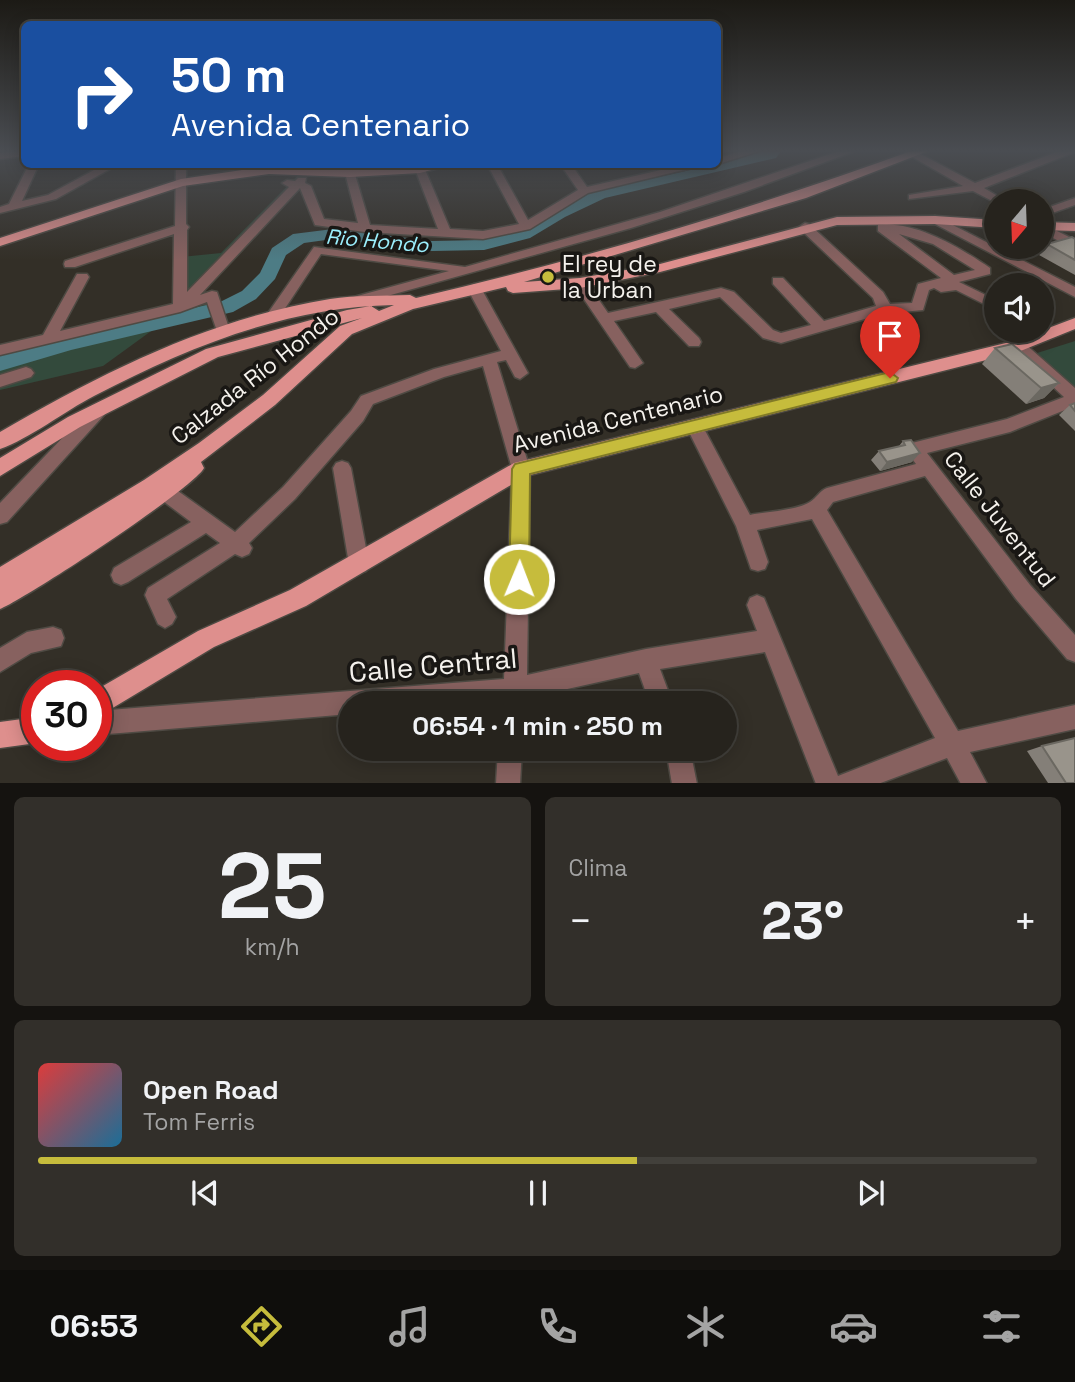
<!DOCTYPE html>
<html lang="es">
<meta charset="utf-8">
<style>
:root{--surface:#26231d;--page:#322f2a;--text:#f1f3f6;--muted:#a4a4a4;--line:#42403b;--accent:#c6bc3c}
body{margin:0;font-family:"Space Grotesk",sans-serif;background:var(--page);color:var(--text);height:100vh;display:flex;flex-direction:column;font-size:26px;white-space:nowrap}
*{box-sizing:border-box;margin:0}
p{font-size:23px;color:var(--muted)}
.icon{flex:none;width:38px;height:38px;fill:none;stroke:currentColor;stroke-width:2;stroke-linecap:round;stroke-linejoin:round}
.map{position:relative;height:783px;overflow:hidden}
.drawer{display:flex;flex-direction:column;gap:14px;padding:14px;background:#151310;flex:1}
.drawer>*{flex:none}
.banner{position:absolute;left:21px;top:21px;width:700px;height:147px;border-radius:10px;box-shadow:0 4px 18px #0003,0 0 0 2px var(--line);background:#1a4fa0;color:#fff;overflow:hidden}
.needle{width:46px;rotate:199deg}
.buttons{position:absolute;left:984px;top:189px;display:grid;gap:14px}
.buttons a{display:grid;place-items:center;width:70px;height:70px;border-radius:50%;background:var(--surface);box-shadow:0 4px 18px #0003,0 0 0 2px var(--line);font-size:35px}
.speed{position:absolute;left:21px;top:670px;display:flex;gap:14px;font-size:35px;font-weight:700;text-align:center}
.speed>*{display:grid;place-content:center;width:91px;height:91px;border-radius:50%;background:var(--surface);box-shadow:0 4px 18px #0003,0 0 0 2px var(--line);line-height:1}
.speed .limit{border:10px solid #d22;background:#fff;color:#111}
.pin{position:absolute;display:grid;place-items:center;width:60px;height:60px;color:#fff;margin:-72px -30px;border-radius:50% 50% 50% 0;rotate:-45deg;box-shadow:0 0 7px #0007}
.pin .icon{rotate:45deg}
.me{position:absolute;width:77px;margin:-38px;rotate:1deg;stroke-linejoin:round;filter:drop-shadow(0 0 5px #0008)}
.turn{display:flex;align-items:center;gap:24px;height:147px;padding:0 35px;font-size:32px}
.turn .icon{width:91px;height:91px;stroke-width:2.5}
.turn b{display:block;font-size:49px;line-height:60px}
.big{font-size:52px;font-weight:700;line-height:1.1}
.drawer .card{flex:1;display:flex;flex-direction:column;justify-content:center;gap:10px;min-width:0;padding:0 24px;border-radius:10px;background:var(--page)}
.drawer .dial{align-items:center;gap:0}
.dial b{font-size:91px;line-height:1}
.song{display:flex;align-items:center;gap:21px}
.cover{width:84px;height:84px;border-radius:10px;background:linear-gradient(135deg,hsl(0 70% 55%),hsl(200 70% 35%))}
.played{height:7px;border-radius:4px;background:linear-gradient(90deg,var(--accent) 60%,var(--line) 60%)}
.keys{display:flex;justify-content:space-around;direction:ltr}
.heat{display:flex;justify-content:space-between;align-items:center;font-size:38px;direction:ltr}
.drawer .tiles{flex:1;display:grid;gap:14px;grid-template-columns:1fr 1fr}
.card:last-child{grid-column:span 2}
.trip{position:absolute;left:338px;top:691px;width:399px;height:70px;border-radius:35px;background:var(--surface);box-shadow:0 4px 18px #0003,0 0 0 2px var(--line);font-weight:700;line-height:70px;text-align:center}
.tabs{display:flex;height:112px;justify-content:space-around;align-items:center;background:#0f0e0c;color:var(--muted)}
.tabs .icon{width:49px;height:49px}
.tabs .selected{color:var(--accent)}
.tabs b{font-size:32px;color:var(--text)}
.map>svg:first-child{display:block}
.green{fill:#334a3c}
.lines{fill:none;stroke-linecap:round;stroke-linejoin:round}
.river{fill:#4d7c85;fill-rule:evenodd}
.minor-casing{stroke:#4e4a43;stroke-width:3}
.major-casing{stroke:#4e4a43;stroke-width:3}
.minor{fill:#87615f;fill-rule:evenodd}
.major{fill:#de8f8d;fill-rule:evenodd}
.wall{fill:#847f78}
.shaded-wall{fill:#6b6861}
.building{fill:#99948b;stroke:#6b6861;stroke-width:2}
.route{fill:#c6bc3c;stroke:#817a27;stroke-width:2}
.poi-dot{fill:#c6bc3c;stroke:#191714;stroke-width:2.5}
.labels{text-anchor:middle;stroke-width:7;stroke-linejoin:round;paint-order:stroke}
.far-water-label{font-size:21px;font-style:italic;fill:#9beffd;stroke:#191714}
.poi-label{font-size:23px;fill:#f5f2ed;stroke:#191714;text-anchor:start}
.street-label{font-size:23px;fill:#f5f2ed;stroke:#191714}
.near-street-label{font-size:28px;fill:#f5f2ed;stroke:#191714}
</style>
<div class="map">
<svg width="1075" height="784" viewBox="0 0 1075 784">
<rect width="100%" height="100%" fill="#332f27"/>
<g class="green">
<path d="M301,172L297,184L181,306L212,295L216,309L182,317L180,307L181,257L221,253Z"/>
<path d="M165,321L103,366L0,390V350L48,339Z"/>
<path d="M1075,341V389L1034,354Z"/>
</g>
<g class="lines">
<path class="river" d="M767,150H782L776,158L605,198L565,217L530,238L484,250L432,251L333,239L304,243L286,255L275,279L256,299L233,312L71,350L0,371V355L71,336L220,302L242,291L260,273L272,248L293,234L333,229L432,241L483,240L518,230L553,209L594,191L718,164Z"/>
<g class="minor-casing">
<g id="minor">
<path d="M24,150V156L0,159V153Z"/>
<path d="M745,150H763L718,164V158Z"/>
<path d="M842,150H858L744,192L631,228L355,305L350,304L348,301L350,298L449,271L321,254L278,319L273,321L266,316L314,247L465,267L660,212Z"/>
<path d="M900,150H913L975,183L1062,150L1075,152L984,188L1006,201L996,203L973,191L909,199V195L963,186Z"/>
<path d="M29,164H39L22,201L48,195L105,164H119L56,199L0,213V207L9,204Z"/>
<path d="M176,164H186V224L189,227L187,230V292L289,187L282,183L287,180L295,181L298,178H306L305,183L311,186L324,219L358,223L345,173L354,171L370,225L438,229L415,169L424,167L450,229L483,231L519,224L487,164H497L528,220L578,190L560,164H571L587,187L687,164H708L588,193L530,229L483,239L365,232L315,225L300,188L200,295L212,291L217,292L230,331L228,334H218L207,302L180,312L0,355V345L43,335L77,274H87L89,277L60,331L173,304L174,234L75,267H65L64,264L65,261L175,226Z"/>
<path d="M280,164H303L269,173L264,170Z"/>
<path d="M1075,198V205L1041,217V210Z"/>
<path d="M935,216L1075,287V297L931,222L929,220Z"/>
<path d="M805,223L809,224L883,292L890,304L912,303L918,284L941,278L878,231V225C915,220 961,248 990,268V274L959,282L996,300V310L956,290L941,292L934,288L929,290L923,310L882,314L781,343L763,338L720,297L669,309L699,338L701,342L699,346H689L656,312L614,321L643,363L635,368L630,367L573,283L575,280H585L608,313L721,288L734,292L773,330L781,333L811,325L773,284V278H783L824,321L876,306L873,298L801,230L799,227ZM899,234L933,244L975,270L954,275Z"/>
<path d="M1041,223L1075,240V249L1041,232Z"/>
<path d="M474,284L481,288L528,373L520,379L515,377L506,360L497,362L530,469L527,675L646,649L757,631L747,605L750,598L757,595L764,598L838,776L935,738L812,519L757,530L768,562L765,569L758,571L751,569L736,526L687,428L689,423H701L750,515C765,512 798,510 810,502C817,498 819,491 827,488L916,464L905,449L908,444L1007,419L1064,397L1013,350L1011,346L1013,342H1023L1075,388V406L1010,432L927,453L1030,585L1075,635V662L1067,659L1016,599L925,476L833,502L827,510L958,731L1075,705V729L970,752L987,784H961L947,758L878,784H816L765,652L660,669L673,704H650L639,673L527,698V704H503L504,701L350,704V714L96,735V711L504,679L512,469L483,366L444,377L373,404L363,421L295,499L249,543L252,548L249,554L242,557L235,554L167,599L176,617L172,624L165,628L158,624L145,595L148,588L220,543L206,533L128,582L121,585L114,582L111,575L114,568L191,522L159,498L156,492L159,486L165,484L171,486L235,532L283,487L351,411L361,396L434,369L501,351L467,288Z"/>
<path d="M26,367L31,369L34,373L31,377L0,387V375Z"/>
<path d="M99,404L105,406L107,410L105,414L7,522L0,524V503L93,406Z"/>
<path d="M342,461L348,463L351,468L369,564L366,571L359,573L352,571L349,564L333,468L336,463Z"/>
<path d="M53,627L61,630L64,638L61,646L31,653L0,672V648L27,632Z"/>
<path d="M498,749H522L520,784H496Z"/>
<path d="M666,749H690L697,784H672Z"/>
</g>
</g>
<g class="major-casing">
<g id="major">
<path d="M914,150H931L806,198L524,282L580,278L660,264L837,217L935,216L996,220V228L935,224L837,225L660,272L580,288L513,293L508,291L506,287L413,309L352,334L275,405L201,462L204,468C194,488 27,598 0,609V567L144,480L199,443L263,395L340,326L362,318L218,357L80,427L0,476V458L68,417L206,349L347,310L371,306L379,311L394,305C286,307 188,347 94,396C65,411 29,439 0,449V432C103,372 211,318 330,299C356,295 383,296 410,295L416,298C585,259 751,209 914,150Z"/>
<path d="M426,164H454L420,173L350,177L269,174L183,186L0,246V238L181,179L269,166L350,169Z"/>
<path d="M1041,222L1075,223V231L1041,230Z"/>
<path d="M1075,318V329L1018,352L526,476L306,606L214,647L96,718V690L198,631L290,590L514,463L1014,341Z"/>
<path d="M37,717V743L0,748V722Z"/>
</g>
</g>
<use href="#minor" class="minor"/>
<use href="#major" class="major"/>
</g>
<g class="wall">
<path d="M1075,239V275L1039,255L1047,244Z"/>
<path d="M995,348L1059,383L1044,398L1026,404L982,364Z"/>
<path d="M1075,403V431L1059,415L1070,405Z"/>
<path d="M911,440L912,462L880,471L871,460L879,451L899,446L903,441Z"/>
<path d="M1042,746L1075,783H1048L1027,751Z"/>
</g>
<g class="shaded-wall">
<path d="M1059,383L1044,398L1026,404L1041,388Z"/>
<path d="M920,453L912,462L880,471L887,462Z"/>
</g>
<g class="building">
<path d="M1072,237L1075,239V260L1047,244Z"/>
<path d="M1012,344L1059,383L1041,388L995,348Z"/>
<path d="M1075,403V411L1070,405Z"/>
<path d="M911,440L920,453L887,462L879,451L905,445L903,441Z"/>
<path d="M1075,738V783H1066L1042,746Z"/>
</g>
<linearGradient id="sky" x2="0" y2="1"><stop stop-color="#1c1a15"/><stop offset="0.58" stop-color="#4a4d52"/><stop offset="1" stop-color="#4a4d52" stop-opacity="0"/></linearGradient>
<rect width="1075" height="260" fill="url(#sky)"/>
<path class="route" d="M890,372L898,378L896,382L530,474L529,579L526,586L519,589L512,586L509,579L512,469L515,464Z"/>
<circle class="poi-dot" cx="548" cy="277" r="7"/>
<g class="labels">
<g class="far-water-label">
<text transform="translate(377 241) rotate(5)" y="7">Rio Hondo</text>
</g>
<g class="poi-label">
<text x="562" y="272">El rey de<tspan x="562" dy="26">la Urban</tspan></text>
</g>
<g class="street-label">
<text transform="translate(255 376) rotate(-38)" y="8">Calzada Río Hondo</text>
<text transform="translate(618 419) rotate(-14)" y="8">Avenida Centenario</text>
<text transform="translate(1000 519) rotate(52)" y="8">Calle Juventud</text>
</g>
<g class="near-street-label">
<text transform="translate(433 665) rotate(-5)" y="10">Calle Central</text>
</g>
</g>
</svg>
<div class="buttons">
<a><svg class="needle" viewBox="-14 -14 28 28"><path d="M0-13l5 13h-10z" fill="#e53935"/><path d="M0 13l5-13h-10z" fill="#a4a4a4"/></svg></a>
<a><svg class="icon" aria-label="sound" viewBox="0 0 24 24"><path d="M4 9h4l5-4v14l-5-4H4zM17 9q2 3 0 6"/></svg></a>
</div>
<div class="speed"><div class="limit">30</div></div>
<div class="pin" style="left:890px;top:378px;background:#d93025"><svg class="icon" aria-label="arrive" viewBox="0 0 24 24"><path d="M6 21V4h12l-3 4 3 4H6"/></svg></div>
<svg class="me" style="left:519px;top:579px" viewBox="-20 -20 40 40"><circle r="17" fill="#c6bc3c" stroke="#fff" stroke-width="3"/><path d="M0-11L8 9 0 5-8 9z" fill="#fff"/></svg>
<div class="trip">06:54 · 1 min · 250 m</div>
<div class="banner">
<div class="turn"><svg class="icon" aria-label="right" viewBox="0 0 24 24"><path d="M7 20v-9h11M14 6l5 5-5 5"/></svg><div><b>50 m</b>Avenida Centenario</div></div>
</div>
</div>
<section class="drawer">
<div class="tiles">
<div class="card dial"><b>25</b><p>km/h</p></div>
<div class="card"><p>Clima</p>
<div class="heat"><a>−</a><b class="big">23°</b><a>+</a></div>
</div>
<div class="card">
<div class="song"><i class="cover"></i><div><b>Open Road</b><p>Tom Ferris</p></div></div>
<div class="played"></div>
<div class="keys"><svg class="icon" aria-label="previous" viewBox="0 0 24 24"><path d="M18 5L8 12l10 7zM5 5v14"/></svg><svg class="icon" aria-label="pause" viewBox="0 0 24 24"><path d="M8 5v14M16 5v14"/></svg><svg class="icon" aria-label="next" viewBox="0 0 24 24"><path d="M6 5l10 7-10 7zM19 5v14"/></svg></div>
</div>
</div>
</section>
<nav class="tabs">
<b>06:53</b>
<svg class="icon selected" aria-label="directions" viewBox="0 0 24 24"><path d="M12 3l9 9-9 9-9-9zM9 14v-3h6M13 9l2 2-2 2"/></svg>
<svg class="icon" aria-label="music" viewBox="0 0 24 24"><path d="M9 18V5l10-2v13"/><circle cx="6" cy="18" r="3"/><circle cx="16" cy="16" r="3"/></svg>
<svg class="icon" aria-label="phone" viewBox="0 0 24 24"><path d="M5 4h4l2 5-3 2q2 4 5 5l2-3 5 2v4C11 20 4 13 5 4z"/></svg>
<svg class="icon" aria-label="climate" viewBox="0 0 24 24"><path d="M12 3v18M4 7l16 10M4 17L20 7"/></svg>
<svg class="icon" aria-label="car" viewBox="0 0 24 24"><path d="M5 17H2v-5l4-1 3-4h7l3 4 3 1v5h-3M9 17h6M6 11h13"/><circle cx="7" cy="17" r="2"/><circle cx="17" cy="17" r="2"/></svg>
<svg class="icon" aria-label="filters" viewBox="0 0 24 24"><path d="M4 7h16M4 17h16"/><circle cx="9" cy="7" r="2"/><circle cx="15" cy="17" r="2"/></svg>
</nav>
